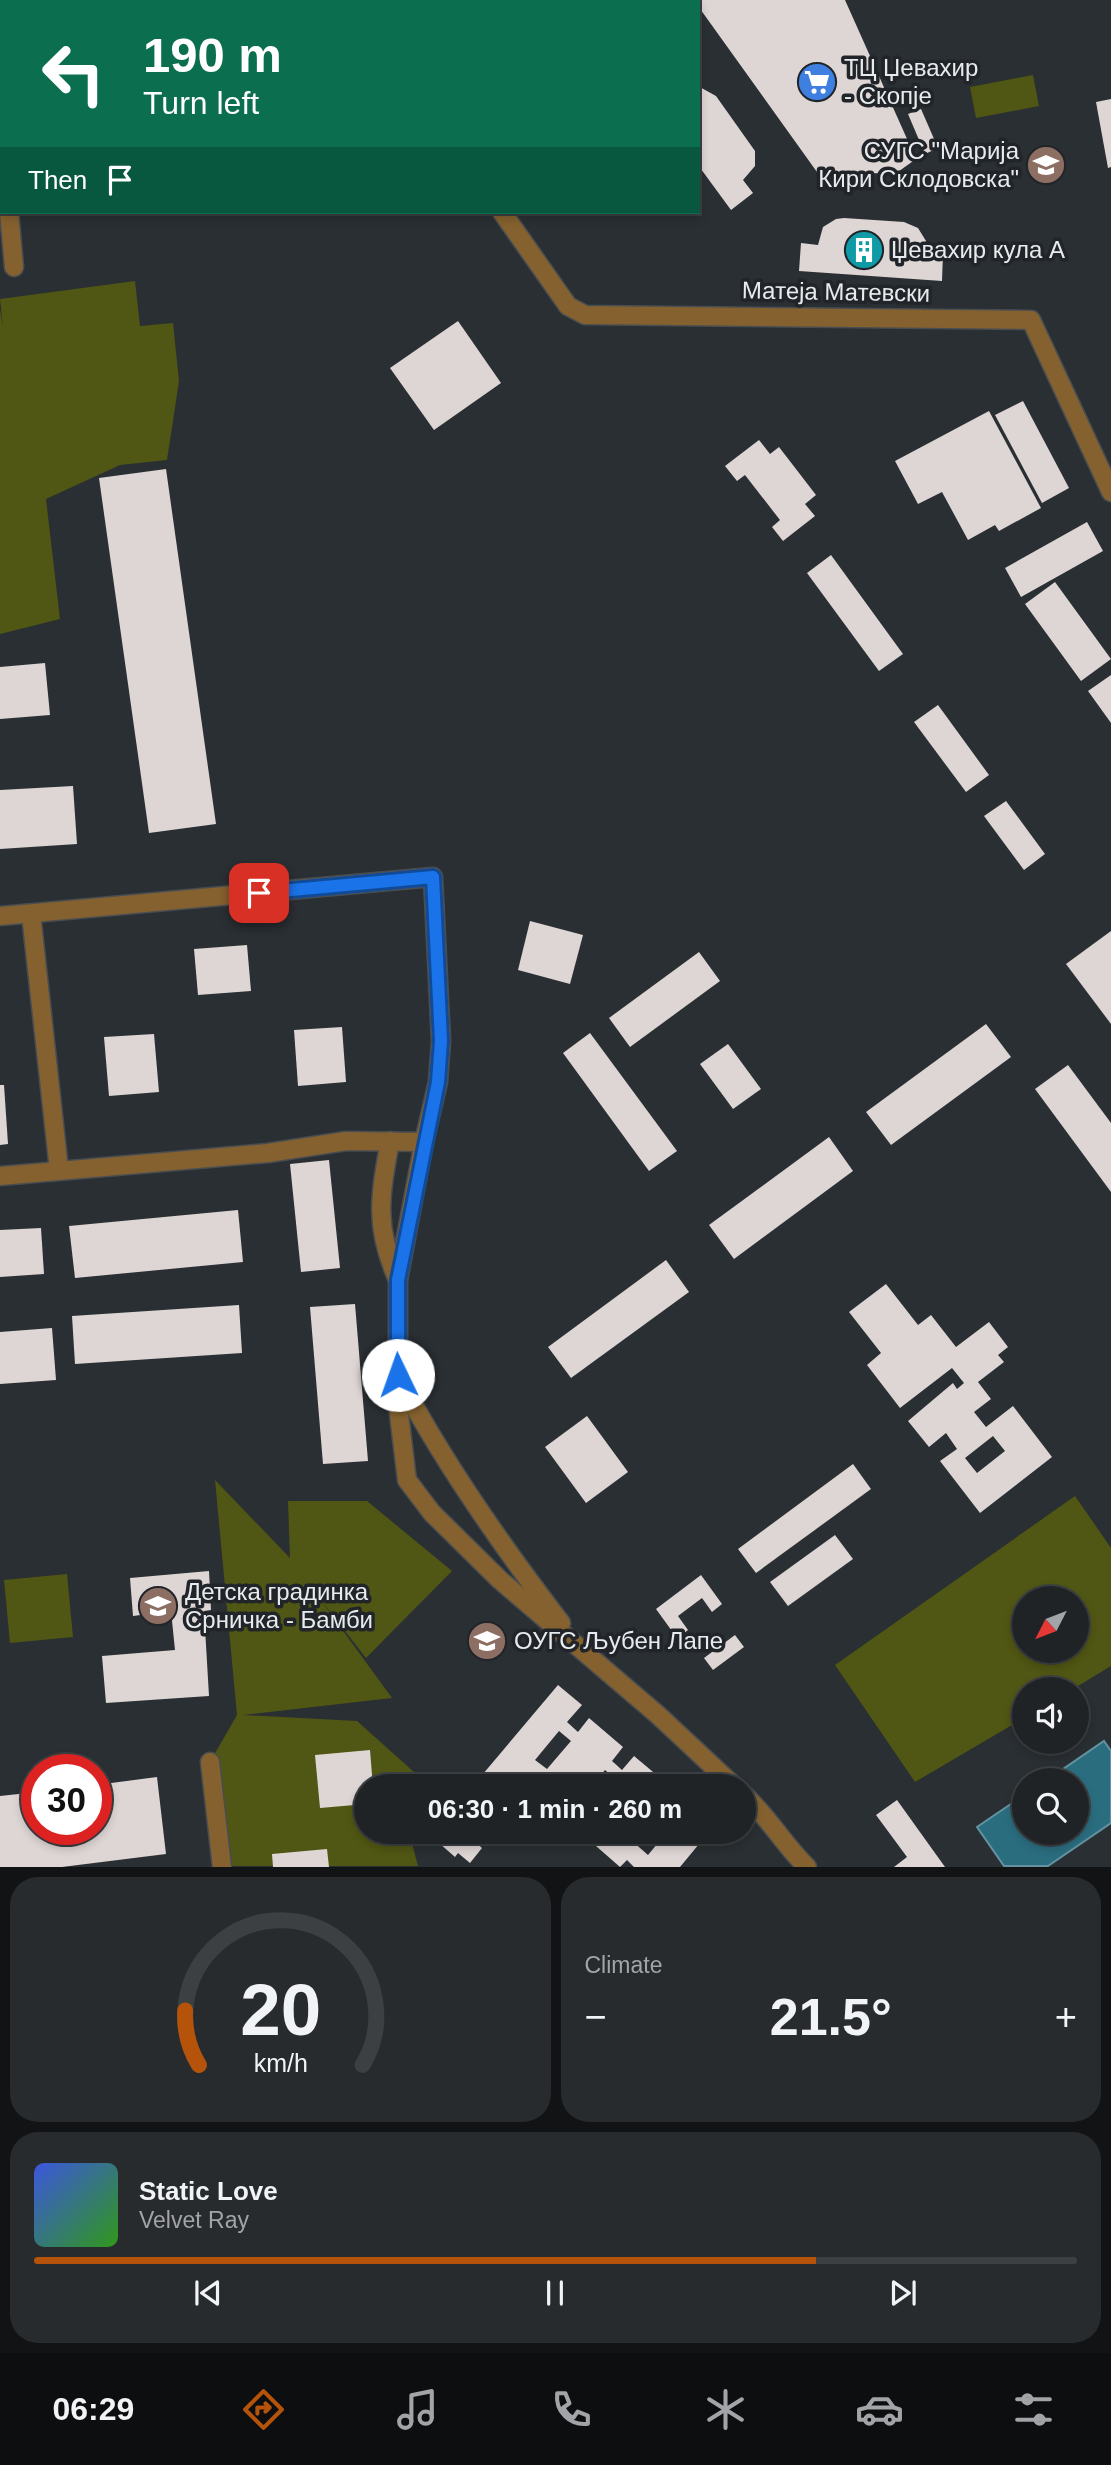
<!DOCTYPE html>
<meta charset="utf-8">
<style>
:root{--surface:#202326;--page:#282b2e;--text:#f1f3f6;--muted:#a2a4a7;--line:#3d4043;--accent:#b45309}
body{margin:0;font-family:Arial,sans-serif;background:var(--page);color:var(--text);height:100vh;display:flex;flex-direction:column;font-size:26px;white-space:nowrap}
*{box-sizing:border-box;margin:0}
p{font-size:23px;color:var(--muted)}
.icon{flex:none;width:38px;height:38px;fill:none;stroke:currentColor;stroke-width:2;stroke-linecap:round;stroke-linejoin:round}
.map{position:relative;height:1867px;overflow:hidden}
.panel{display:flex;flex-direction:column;gap:10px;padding:10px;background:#121315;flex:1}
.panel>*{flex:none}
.top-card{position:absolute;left:0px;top:0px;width:700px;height:214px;box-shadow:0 4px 10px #0003,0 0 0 2px var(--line);background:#0b6e4f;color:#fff;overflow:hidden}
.needle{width:46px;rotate:228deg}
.fabs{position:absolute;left:1012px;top:1586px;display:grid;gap:14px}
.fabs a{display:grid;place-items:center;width:77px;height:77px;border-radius:50%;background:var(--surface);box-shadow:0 4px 10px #0003,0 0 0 2px var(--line);font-size:35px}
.speed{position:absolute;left:21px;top:1754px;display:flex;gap:14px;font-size:35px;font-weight:700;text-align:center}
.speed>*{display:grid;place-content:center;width:91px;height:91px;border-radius:50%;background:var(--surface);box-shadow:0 4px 10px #0003,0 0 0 2px var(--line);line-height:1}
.speed .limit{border:10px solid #d22;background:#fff;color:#111}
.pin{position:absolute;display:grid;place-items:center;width:60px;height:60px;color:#fff;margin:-30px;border-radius:14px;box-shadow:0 4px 10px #0006}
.me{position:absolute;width:77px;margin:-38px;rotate:357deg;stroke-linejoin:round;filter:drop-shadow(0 0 5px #0008)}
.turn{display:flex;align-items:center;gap:24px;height:147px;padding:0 28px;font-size:32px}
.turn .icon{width:91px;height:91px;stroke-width:2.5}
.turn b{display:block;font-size:49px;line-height:60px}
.then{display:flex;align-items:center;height:66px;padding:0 28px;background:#0003;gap:14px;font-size:26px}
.big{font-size:52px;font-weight:600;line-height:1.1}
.panel .widget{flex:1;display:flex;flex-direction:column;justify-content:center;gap:10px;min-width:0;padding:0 24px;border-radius:28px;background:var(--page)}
.panel .dial{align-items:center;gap:0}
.dial svg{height:182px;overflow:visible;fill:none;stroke:var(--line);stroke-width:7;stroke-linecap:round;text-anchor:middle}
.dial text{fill:var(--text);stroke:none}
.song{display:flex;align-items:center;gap:21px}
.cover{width:84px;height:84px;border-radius:10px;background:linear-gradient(135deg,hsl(230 70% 55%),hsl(110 70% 35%))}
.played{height:7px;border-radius:4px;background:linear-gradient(90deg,var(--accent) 75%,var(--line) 75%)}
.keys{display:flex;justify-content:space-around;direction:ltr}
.heat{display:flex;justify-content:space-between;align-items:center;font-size:38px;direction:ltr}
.panel .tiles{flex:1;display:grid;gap:10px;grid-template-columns:1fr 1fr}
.widget:last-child{grid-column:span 2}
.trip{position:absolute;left:354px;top:1774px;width:402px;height:70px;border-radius:35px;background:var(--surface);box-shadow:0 4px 10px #0003,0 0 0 2px var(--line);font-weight:600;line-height:70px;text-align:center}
.tab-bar{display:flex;height:112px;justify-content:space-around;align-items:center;background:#0d0e0f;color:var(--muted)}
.tab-bar .icon{width:49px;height:49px}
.tab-bar .on{color:var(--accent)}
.tab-bar b{font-size:32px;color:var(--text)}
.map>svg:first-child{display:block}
.green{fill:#505613;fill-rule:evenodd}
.water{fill:#2a6d7f;stroke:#6393a0;stroke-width:2}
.building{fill:#ded6d4;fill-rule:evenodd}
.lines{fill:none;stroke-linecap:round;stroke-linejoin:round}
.street-casing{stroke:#484d51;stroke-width:21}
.street{stroke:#85612f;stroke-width:18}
.route-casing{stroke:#114b97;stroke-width:18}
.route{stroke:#1a73e8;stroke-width:12}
.labels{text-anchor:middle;stroke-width:7;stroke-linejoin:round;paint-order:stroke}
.poi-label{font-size:24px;fill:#e8ebed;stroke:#212529;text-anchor:start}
.street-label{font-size:24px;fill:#e8ebed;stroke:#212529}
</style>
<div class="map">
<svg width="1111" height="1867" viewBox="0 0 1111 1867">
<rect width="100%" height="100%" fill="#2a2f33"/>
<g class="green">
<path d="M1033,75L1039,106L976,118L970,87Z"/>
<path d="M135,281L140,326L173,323L179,381L167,460L120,465L46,499L60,619L0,634V309L3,327L0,299Z"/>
<path d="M215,1480L290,1558L288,1501H367L452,1571L366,1658L317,1595L392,1698L243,1715L357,1721L414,1772L413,1787H366V1832H409L418,1866H222L210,1762L237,1715Z"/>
<path d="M1075,1496L1111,1548V1666L1073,1689H1024V1718L915,1782L835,1665ZM1024,1598H1076V1650H1024Z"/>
<path d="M67,1574L73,1637L10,1643L4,1580Z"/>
</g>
<path class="water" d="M1104,1741L1111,1751V1823L1048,1866H1004L977,1827L1024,1795V1832H1076V1780H1047Z"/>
<g class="building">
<path d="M698,0H845L916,159L895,174L846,172L827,186L698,6Z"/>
<path d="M698,86L716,96L755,151V166L743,180L753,193L731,210L698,165Z"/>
<path d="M1111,99V167L1108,168L1096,102Z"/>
<path d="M921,109L938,148L925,154L908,114Z"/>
<path d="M844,218L904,222L918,228L926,241V252L943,253L942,281L799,271L801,243L818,245L823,227L836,219Z"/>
<path d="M458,321L501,383L434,430L390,368Z"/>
<path d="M1023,401L1069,488L1042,503L995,415Z"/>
<path d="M989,411L1041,508L999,531L995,525L968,540L942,492L918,504L895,461Z"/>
<path d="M759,440L770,454L779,447L816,495L805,504L815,516L783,541L772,527L780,520L745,475L737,481L725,466Z"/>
<path d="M166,469L216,824L149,833L99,478Z"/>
<path d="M1087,522L1103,551L1021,597L1005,568Z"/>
<path d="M831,555L903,654L879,671L807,573Z"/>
<path d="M1055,582L1111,659L1081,681L1025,604Z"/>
<path d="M45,663L50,715L0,719V667Z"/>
<path d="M1111,675V723L1088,691Z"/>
<path d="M938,705L989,775L966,792L914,722Z"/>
<path d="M73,786L77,844L0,849V790Z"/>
<path d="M1006,801L1045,854L1024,870L984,816Z"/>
<path d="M530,921L583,935L570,984L518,970Z"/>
<path d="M1111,931V1024L1066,964Z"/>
<path d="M247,945L251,991L198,995L194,949Z"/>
<path d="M699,952L720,981L630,1047L609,1018Z"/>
<path d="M986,1024L1011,1057L891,1145L866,1112Z"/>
<path d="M342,1027L346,1082L298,1086L294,1030Z"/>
<path d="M590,1033L677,1151L649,1171L563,1053Z"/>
<path d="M154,1034L159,1092L109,1096L104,1037Z"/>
<path d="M728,1044L761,1089L733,1109L700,1064Z"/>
<path d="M1068,1065L1111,1123V1192L1035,1089Z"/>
<path d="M0,1085H4L8,1144L0,1145Z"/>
<path d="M829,1137L853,1171L734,1259L709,1225Z"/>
<path d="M329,1160L340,1268L301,1272L290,1164Z"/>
<path d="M238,1210L243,1262L75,1278L69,1226Z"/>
<path d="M41,1228L44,1274L0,1277V1230Z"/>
<path d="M666,1260L689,1292L571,1378L548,1347Z"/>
<path d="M886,1284L918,1325L931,1315L956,1347L989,1322L1008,1347L998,1355L1004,1362L978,1382L991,1399L974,1412L986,1427L1013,1406L1052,1457L980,1513L940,1461L957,1449L946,1433L929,1447L908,1421L953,1383L957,1389L964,1383L952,1368L900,1408L867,1365L881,1353L849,1312ZM993,1436L1005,1451L977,1473L965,1458Z"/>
<path d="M355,1304L368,1461L323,1464L310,1307Z"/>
<path d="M239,1305L242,1353L75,1364L72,1316Z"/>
<path d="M52,1328L56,1380L0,1384V1332Z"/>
<path d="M587,1416L628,1472L586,1503L545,1447Z"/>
<path d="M853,1464L871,1489L756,1573L738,1549Z"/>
<path d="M835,1535L853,1559L788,1606L770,1582Z"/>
<path d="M209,1571L211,1610L204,1611L209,1696L106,1703L102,1656L175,1650L171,1611L133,1616L130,1578Z"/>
<path d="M701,1575L722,1604L712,1612L702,1598L678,1616L688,1630L677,1638L656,1609Z"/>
<path d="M735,1635L744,1647L713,1670L704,1658Z"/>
<path d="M558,1685L582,1705L567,1722L578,1732L589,1718L623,1747L612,1761L622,1770L634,1756L671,1787H625L605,1770L591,1787H526L518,1780L512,1787H472ZM559,1731L571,1741L547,1769L535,1760Z"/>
<path d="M370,1750L373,1787H366V1804L320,1808L315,1755Z"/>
<path d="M157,1777L166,1854L62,1867H0V1796L37,1792V1829H96V1785Z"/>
<path d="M897,1800L945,1867H894L907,1857L876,1815Z"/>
<path d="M434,1832H474L470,1837L482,1848L470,1863L458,1853L455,1857L431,1836Z"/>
<path d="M580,1832H622L648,1855L667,1832H709L680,1867H634L627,1860L620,1867Z"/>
<path d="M327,1849L329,1867H273L272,1854Z"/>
</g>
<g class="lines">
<g class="street-casing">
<g id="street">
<path d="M351,0L352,2"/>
<path d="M0,111L2,131"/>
<path d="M9,212L14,267"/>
<path d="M502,212L568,306L585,315L1031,320L1111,492"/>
<path d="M31,914L59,1170"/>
<path d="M0,916L433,877L441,1041L438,1082L424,1142L346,1141L268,1153L0,1176"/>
<path d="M390,1141C380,1196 374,1227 398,1280"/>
<path d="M424,1142L398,1280V1406L407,1480L432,1513L500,1580L658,1715L735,1787"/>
<path d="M399,1378C444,1464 502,1546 561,1623"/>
<path d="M210,1762L222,1867"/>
<path d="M744,1795C768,1816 783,1844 807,1867"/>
</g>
</g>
<use href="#street" class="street"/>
</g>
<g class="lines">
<g class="route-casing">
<path id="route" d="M259,893L433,877L441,1041L438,1082L398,1280V1375"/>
</g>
<use href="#route" class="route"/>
</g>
<defs>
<g id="supermarket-disc" transform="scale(2.0125)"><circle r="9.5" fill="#3f7fe0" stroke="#212529"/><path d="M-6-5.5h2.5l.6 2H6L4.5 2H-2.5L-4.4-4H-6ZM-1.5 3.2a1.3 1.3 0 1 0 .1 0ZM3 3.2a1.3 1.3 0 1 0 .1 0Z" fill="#fff"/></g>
<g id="school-disc" transform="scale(2.0125)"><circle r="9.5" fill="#8d6e63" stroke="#212529"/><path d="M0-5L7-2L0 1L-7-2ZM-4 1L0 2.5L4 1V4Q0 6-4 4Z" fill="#fff"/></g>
<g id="building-disc" transform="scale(2.0125)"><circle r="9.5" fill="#0f9aa8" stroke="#212529"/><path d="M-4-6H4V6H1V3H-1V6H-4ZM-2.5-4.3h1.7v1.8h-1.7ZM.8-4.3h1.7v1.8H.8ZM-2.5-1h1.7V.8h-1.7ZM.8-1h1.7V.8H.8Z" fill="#fff"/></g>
</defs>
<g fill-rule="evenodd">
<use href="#supermarket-disc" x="817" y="82"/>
<use href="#school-disc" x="1046" y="165"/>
<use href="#building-disc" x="864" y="250"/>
<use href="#school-disc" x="158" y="1606"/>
<use href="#school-disc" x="487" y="1641"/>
</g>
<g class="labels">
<g class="poi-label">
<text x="844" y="76">ТЦ Џевахир<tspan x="844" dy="28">- Скопје</tspan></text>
<text x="1019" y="159" text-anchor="end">СУГС "Марија<tspan x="1019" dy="28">Кири Склодовска"</tspan></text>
<text x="891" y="258">Џевахир кула А</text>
<text x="185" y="1600">Детска градинка<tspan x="185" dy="28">Срничка - Бамби</tspan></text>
<text x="514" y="1649">ОУГС Љубен Лапе</text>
</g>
<g class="street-label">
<text transform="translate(836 292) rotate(1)" y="8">Матеја Матевски</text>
</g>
</g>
</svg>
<div class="fabs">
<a><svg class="needle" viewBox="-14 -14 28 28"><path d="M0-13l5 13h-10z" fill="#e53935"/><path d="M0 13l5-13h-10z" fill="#a2a4a7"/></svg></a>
<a><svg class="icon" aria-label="sound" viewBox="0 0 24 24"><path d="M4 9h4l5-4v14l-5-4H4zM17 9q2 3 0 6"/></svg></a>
<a><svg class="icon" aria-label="search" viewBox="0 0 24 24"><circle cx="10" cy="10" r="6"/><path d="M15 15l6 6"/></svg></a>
</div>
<div class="speed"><div class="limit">30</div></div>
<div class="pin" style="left:259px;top:893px;background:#d93025"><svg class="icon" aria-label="arrive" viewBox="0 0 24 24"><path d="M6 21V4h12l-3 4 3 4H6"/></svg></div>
<svg class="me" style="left:398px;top:1375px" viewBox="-20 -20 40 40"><circle r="19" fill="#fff"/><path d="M0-13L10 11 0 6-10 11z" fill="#1a73e8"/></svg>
<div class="trip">06:30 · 1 min · 260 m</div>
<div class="top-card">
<div class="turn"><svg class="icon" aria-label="left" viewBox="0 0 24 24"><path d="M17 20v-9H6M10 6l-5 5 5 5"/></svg><div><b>190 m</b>Turn left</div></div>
<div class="then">Then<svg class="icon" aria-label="arrive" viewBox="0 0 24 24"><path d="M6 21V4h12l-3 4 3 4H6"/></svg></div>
</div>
</div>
<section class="panel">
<div class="tiles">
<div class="widget dial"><svg viewBox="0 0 100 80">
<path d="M14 69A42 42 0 1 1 86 69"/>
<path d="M14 69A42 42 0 0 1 8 45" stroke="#b45309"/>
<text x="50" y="56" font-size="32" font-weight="700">20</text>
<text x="50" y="72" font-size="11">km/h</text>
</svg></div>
<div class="widget"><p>Climate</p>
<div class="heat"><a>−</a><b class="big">21.5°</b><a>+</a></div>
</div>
<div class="widget">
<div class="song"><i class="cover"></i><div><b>Static Love</b><p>Velvet Ray</p></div></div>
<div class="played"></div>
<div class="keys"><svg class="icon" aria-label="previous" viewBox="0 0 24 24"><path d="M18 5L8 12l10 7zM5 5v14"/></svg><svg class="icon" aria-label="pause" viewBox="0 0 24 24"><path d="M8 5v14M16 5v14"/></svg><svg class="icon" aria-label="next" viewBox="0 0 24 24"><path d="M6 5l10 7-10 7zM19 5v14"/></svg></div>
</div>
</div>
</section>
<nav class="tab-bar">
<b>06:29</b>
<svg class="icon on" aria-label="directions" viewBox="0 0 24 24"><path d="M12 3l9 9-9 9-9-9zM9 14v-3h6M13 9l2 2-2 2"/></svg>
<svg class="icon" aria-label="music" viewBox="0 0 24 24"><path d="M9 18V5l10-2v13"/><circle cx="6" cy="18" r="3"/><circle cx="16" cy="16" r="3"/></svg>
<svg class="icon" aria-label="phone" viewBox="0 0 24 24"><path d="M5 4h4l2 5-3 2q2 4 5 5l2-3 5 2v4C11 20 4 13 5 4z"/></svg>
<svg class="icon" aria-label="climate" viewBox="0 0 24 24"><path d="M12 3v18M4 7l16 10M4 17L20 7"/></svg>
<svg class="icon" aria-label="car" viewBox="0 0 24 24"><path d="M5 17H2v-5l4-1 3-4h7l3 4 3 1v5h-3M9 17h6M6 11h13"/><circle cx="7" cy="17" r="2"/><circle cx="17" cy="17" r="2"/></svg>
<svg class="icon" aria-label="filters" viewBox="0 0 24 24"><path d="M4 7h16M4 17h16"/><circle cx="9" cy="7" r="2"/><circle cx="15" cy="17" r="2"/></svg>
</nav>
